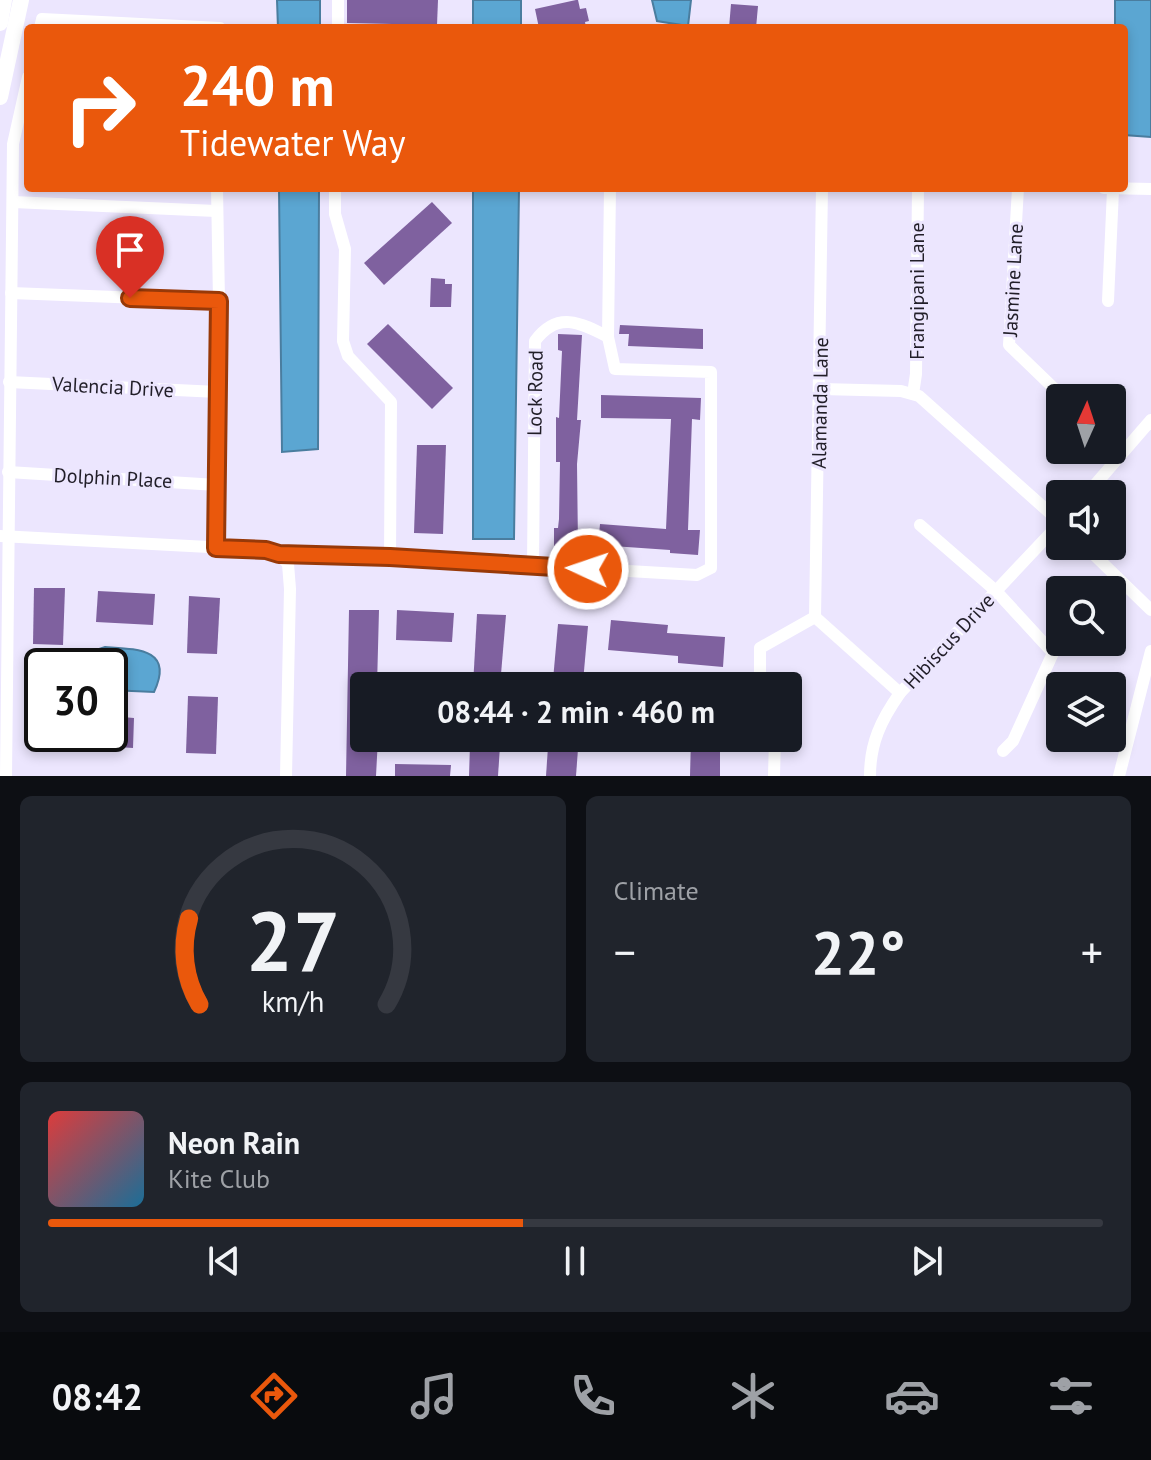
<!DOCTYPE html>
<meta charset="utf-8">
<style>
:root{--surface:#171b24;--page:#20242c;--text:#f1f3f6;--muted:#9ea1a6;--line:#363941;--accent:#ea580c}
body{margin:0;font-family:"PT Sans",sans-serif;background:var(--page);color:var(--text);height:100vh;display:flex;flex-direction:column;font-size:30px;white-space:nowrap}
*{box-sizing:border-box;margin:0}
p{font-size:26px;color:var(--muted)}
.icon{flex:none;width:44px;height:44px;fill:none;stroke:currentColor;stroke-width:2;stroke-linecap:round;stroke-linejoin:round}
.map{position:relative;height:776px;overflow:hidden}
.panel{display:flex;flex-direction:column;gap:20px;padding:20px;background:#0d0f14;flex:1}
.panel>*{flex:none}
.guide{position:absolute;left:24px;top:24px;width:1104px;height:168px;border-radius:8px;box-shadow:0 4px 12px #0003;background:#ea580c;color:#fff;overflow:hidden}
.needle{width:52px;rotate:3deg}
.buttons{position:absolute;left:1046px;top:384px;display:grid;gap:16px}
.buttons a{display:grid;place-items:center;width:80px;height:80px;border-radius:8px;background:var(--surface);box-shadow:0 4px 12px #0003;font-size:40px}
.speed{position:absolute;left:24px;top:648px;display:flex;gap:16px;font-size:40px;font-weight:700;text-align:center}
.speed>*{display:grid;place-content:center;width:104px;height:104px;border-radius:50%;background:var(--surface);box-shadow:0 4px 12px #0003;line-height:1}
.speed .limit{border:4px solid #111;border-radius:12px;background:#fff;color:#111}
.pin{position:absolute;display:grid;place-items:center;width:68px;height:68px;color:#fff;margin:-82px -34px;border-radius:50% 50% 50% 0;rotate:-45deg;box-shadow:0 0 8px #0007}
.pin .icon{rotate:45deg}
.me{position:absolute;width:88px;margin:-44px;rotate:273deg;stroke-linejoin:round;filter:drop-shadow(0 0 6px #0008)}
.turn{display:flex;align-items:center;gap:28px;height:168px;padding:0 24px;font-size:36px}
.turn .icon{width:104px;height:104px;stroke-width:2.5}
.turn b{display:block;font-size:56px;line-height:68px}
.big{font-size:60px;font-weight:700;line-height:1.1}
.panel .tile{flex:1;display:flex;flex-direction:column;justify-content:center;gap:12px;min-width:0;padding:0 28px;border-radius:12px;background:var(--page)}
.panel .dial{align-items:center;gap:0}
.dial svg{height:208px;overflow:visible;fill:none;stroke:var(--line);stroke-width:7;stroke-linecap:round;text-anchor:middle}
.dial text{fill:var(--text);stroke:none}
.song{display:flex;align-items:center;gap:24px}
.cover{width:96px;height:96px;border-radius:12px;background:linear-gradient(135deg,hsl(0 70% 55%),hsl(200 70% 35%))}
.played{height:8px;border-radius:4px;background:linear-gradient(90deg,var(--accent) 45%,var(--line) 45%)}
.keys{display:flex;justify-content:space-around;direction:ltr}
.heat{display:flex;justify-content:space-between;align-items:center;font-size:44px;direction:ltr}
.panel .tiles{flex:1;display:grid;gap:20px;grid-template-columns:1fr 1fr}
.tile:last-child{grid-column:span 2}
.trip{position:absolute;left:350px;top:672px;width:452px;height:80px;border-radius:8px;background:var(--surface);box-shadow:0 4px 12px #0003;font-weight:700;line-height:80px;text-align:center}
.dock{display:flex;height:128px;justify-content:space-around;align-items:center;background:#090b0e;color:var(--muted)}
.dock .icon{width:56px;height:56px}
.dock .selected{color:var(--accent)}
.dock b{font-size:36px;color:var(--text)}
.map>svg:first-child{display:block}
.water{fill:#5ba6d2;stroke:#4a7d9f;stroke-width:2}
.building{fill:#7f619f}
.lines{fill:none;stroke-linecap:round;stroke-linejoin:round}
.minor{stroke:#fff;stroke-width:12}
.tertiary{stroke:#fff;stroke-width:16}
.route-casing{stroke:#983908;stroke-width:20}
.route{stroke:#ea580c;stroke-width:14}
.labels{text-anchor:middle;stroke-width:6;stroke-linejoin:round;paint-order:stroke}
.street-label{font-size:20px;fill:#211e28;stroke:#ece6fe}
</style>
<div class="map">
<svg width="1151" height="776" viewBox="0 0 1151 776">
<rect width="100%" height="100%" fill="#ece6fe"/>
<g class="water">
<path d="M277,0H320V28H278Z"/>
<rect x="473" y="0" width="48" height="28"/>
<path d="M652,0H691L688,26L657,21Z"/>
<path d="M1115,0H1151V137L1124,135V28H1115Z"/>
<path d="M279,188H319L318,449L282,452Z"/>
<path d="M473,188H519L514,539H473Z"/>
<path d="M105,647C135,649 175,648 154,692L110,690V666H92L93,651Z"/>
</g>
<g class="building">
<path d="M347,0H438L437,25L347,23Z"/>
<path d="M576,0H578L580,9L586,8L589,21L585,22L586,28H539L535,9Z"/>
<path d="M731,4L758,6L756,28H729Z"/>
<path d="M432,202L452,223L384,285L364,263Z"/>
<path d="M431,278L445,279V284H452L451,307H430Z"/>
<path d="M388,324L453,388L432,409L367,344Z"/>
<path d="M620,325L703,329V349L628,346L629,334H619Z"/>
<path d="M558,334L582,335L577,420H581L577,464L578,546H554V528H558L559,519L560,462H556V417L559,418L562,351L558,350Z"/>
<path d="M601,395L701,398L700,420L692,419L688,530H700L698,555L670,553V550L598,545L600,524L666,529L671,419L601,418Z"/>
<path d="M417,445H446L443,534L414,533Z"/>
<path d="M34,588H65L63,645L33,644Z"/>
<path d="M98,591L155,594L153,625L96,622Z"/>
<path d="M189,596L220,598L217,654L187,653Z"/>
<path d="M349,610H379L377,686H364V738H378L376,776H346Z"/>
<path d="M397,610L454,613L452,642L396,640Z"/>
<path d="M477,614L506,615L500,686H473Z"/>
<path d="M611,620L668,625L667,633L725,637L723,667L678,663V656L608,650Z"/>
<path d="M558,624L588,626L583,682L553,680Z"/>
<path d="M33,687H42V734H62V744H33Z"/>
<path d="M188,696L218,697L216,754L186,753Z"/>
<path d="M110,716L134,718L133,748L88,745V734H110Z"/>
<path d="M691,738H720V776H690Z"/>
<path d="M470,744L500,746L498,776H469Z"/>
<path d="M548,747L578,749L576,776H546Z"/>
<path d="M395,764L451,765L450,776H395Z"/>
</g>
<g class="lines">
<g class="minor">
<path d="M40,28L42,19L220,28"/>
<path d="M338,28V0"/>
<path d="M335,188V214L345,249L343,341L348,356L391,402L390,557"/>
<path d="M822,188L815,617L900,693"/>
<path d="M1018,188L1009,345L1064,398"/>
<path d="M1104,188L1151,189"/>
<path d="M13,202L216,211"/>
<path d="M11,293L219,301"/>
<path d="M1108,301L1113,190"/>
<path d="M608,337L610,188"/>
<path d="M9,382L218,392"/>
<path d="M821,389L901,391L919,396L1060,522"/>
<path d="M913,394L916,374L918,188"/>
<path d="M8,472L217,485"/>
<path d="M1087,494L1151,420"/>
<path d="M920,525L996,591L1053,653L1013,741L1003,751"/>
<path d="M0,536L266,550L279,554L390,557L697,575L711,568V372L615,369L608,337C580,322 557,311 535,341L533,567"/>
<path d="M1085,546L1151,610"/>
<path d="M216,548L219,301L217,188"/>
<path d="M279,554L288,564L290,589L286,776"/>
<path d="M760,686V648L815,617"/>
<path d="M6,776L13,144L28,77"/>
<path d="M774,776L775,738"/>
<path d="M870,776C870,743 881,720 900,693L1060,523"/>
<path d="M1119,776L1151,651"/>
</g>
<g class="tertiary">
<path d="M0,23L4,0"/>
<path d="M0,97L21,0"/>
</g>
</g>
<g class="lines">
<g class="route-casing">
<path id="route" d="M130,298L219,301L216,548L266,550L279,554L390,557L588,569"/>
</g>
<use href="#route" class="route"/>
</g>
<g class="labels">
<g class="street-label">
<text transform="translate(1013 280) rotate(-87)" y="7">Jasmine Lane</text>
<text transform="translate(917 291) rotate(-90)" y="7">Frangipani Lane</text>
<text transform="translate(113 387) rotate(3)" y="7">Valencia Drive</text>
<text transform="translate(535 393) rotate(-89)" y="7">Lock Road</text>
<text transform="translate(820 403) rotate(-89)" y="7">Alamanda Lane</text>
<text transform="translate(113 478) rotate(3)" y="7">Dolphin Place</text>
<text transform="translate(949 641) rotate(-47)" y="7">Hibiscus Drive</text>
</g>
</g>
</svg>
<div class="buttons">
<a><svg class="needle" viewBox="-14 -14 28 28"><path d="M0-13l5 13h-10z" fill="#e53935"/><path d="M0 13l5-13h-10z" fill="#9ea1a6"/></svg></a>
<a><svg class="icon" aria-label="sound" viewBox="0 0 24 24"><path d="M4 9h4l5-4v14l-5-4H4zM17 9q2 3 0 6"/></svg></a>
<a><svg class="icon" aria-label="search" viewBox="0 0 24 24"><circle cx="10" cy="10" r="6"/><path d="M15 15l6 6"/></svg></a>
<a><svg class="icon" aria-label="layers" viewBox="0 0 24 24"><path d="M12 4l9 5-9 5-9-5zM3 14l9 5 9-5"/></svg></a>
</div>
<div class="speed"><div class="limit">30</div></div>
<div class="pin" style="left:130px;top:298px;background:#d93025"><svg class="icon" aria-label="arrive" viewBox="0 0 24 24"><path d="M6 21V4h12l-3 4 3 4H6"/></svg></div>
<svg class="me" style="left:588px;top:569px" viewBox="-20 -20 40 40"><circle r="17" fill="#ea580c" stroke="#fff" stroke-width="3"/><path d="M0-11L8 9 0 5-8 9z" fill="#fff"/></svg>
<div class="trip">08:44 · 2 min · 460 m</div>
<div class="guide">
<div class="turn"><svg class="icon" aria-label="right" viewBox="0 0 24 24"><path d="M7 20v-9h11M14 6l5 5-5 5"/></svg><div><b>240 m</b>Tidewater Way</div></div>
</div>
</div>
<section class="panel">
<div class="tiles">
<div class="tile dial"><svg viewBox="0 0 100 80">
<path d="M14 69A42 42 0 1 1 86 69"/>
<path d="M14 69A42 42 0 0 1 10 36" stroke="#ea580c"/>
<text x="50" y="56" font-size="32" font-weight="700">27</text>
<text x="50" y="72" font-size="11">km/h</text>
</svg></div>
<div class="tile"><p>Climate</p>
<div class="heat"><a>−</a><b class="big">22°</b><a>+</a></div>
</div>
<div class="tile">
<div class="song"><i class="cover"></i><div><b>Neon Rain</b><p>Kite Club</p></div></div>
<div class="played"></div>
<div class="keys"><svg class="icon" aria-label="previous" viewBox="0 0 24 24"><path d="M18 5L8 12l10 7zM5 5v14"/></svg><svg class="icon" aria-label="pause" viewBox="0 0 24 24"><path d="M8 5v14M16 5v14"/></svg><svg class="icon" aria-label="next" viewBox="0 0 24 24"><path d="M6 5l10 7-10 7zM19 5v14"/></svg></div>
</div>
</div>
</section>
<nav class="dock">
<b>08:42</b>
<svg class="icon selected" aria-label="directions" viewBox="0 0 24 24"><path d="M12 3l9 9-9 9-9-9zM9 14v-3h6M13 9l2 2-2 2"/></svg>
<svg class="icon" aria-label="music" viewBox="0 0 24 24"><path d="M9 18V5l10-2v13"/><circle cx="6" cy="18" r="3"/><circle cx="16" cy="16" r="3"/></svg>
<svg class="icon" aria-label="phone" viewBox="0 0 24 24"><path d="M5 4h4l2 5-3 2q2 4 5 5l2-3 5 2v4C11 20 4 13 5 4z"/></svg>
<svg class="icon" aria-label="climate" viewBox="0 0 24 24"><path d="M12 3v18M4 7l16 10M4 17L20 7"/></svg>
<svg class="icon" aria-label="car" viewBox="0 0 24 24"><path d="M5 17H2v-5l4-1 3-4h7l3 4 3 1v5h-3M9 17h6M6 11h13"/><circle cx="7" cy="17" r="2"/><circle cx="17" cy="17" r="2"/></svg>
<svg class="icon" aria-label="filters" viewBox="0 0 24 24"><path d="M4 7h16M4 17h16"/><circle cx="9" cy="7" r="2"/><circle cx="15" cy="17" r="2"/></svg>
</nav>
